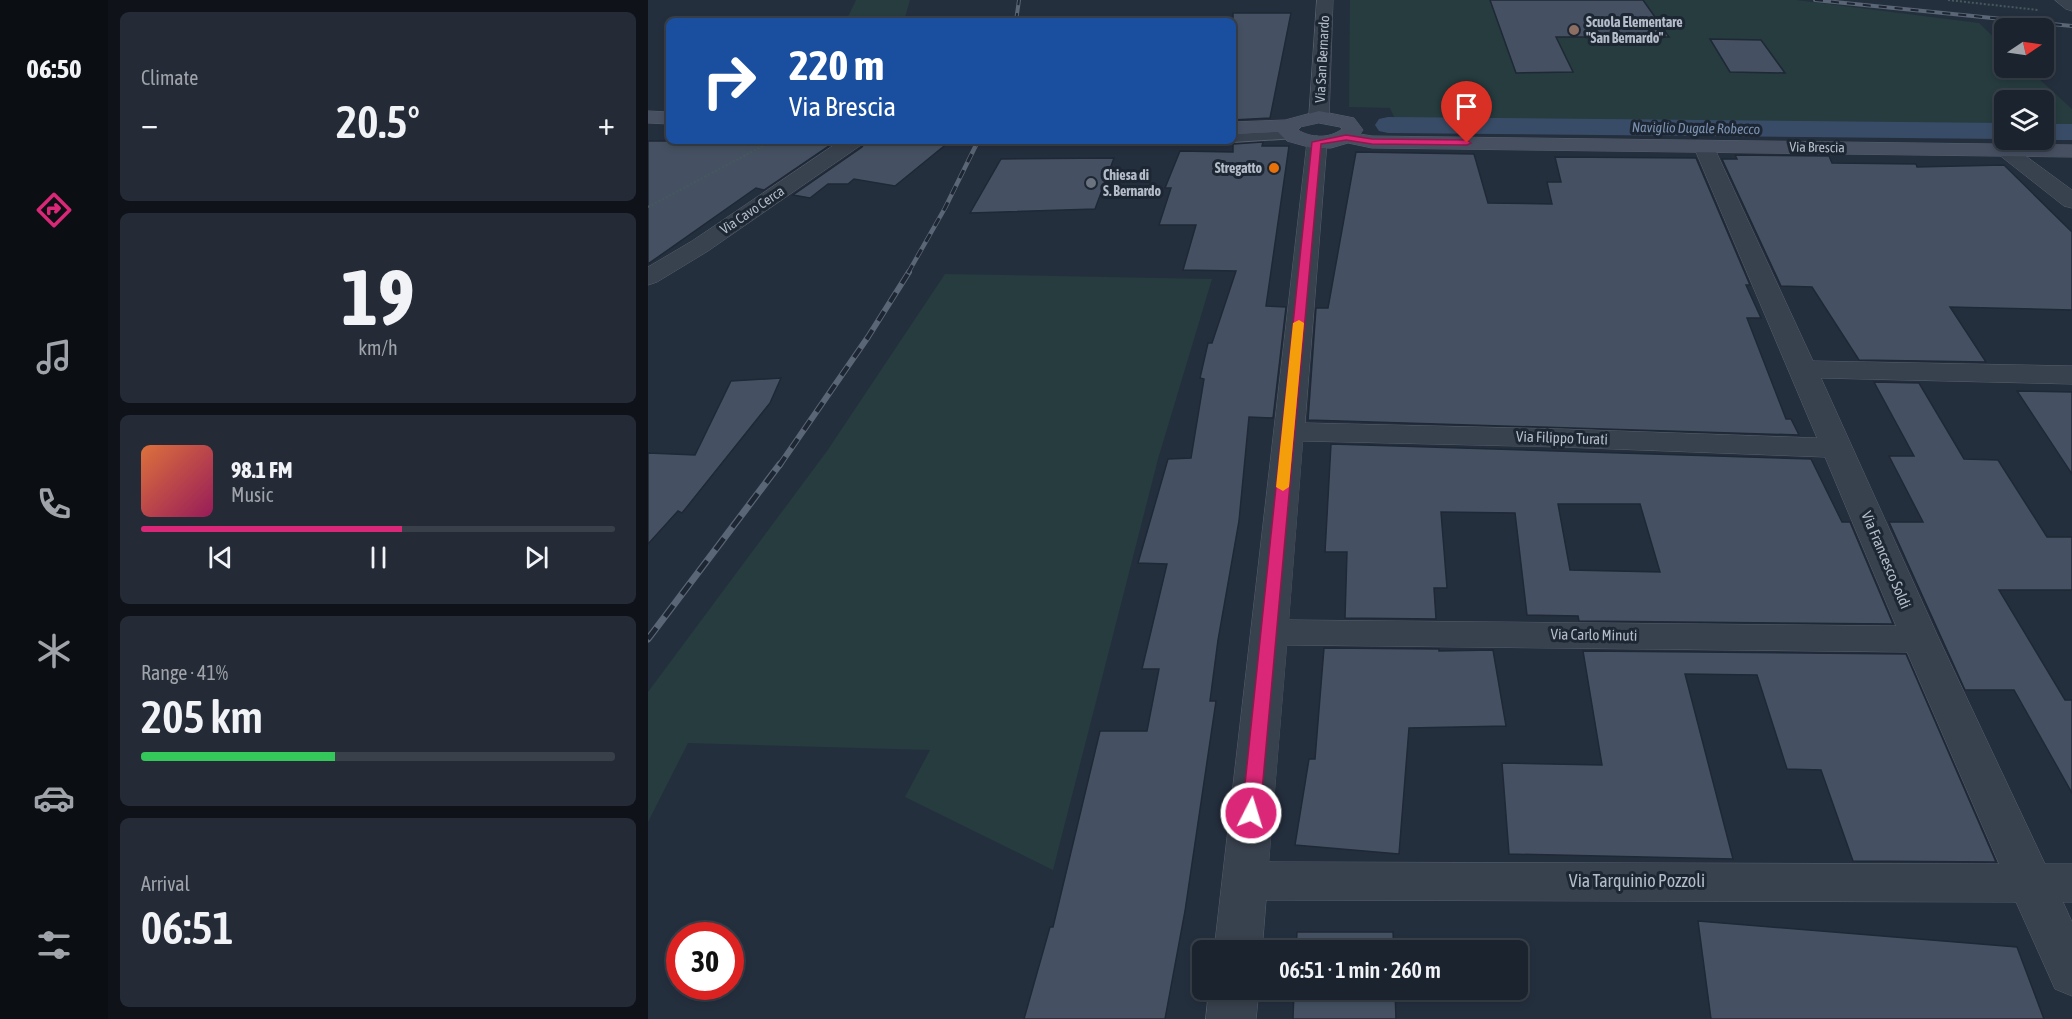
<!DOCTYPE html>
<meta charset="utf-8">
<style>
:root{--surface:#1b232e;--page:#242b36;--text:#f1f3f6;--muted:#a0a4aa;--line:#39404a;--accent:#db2777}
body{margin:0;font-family:"Asap Condensed",sans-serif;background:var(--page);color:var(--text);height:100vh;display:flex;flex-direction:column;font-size:22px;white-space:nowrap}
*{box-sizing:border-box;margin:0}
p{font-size:20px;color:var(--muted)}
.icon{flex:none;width:33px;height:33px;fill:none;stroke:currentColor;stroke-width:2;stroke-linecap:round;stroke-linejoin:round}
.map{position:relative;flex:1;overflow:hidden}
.sheet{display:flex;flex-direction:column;gap:12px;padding:12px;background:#0f1319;width:540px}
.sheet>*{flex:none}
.guide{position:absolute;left:18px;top:18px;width:570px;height:126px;border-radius:9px;box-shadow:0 3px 9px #0003,0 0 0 2px var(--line);background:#1a4fa0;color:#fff;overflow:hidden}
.needle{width:39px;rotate:77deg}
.controls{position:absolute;left:1346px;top:18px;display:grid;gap:12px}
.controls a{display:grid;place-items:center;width:60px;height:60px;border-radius:9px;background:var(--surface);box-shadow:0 3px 9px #0003,0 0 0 2px var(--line);font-size:30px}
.speed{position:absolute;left:18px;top:922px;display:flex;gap:12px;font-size:30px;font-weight:700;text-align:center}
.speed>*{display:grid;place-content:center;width:78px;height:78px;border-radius:50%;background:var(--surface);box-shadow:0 3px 9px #0003,0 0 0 2px var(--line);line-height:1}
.speed .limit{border:9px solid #d22;background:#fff;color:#111}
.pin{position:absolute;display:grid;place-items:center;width:51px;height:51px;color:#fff;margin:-62px -26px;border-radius:50% 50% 50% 0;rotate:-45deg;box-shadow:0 0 6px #0007}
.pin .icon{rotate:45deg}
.me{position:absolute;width:66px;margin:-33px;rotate:5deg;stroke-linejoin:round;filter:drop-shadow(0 0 4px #0008)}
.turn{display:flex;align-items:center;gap:21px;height:126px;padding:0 24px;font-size:27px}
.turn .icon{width:78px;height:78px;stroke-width:2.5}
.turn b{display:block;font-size:42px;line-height:51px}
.big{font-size:45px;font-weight:600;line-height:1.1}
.sheet .card{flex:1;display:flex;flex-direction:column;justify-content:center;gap:9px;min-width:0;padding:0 21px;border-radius:9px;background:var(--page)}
.sheet .dial{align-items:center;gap:0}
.dial b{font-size:78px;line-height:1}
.song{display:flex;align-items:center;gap:18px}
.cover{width:72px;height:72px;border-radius:9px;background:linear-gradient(135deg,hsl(20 70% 55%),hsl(330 70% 35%))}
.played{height:6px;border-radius:3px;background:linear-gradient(90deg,var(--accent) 55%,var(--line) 55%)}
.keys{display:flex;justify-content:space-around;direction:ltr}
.heat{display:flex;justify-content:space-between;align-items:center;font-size:33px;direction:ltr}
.charge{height:9px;border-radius:4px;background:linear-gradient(90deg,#34c759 41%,var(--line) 0)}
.trip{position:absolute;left:544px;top:940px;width:336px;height:60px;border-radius:9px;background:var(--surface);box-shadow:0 3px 9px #0003,0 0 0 2px var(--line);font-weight:600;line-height:60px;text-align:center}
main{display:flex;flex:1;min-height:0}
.tabs{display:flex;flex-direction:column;width:108px;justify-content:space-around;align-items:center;background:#0b0e12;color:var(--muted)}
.tabs .icon{width:42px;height:42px}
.tabs .selected{color:var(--accent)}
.tabs b{font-size:27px;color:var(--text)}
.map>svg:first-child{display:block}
.green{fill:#263c3f}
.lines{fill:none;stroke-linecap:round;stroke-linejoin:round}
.canal{fill:#394c67;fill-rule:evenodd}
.building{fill:#455162;stroke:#1f2835;stroke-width:1.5;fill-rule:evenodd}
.service-casing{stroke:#565f6c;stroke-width:2}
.minor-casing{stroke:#565f6c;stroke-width:1}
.tertiary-casing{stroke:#565f6c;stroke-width:1}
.secondary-casing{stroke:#565f6c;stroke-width:1}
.path{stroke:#44595c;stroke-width:2;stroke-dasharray:2 2;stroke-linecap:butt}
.service{fill:#38414e;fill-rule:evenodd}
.minor{fill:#38414e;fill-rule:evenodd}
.tertiary{fill:#38414e;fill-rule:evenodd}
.secondary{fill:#465061;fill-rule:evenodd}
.rail-far3-casing{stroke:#5a6575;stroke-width:4}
.rail-far2-casing{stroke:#5a6575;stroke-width:4.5}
.rail-far1-casing{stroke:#5a6575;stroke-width:6}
.rail-casing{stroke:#5a6575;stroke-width:7}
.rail-far3{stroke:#1d2633;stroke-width:2;stroke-dasharray:8;stroke-linecap:butt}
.rail-far2{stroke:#1d2633;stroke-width:3;stroke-dasharray:9;stroke-linecap:butt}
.rail-far1{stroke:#1d2633;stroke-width:4;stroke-dasharray:11;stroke-linecap:butt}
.rail{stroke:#1d2633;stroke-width:4.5;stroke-dasharray:14;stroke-linecap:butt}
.route{fill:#db2777;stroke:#8e194d;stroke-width:1.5}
.slow{fill:#f59e0b}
.education-dot{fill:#8d6e63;stroke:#1d2633;stroke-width:2}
.food-dot{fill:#e8710a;stroke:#1d2633;stroke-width:2}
.worship-dot{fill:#6b7280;stroke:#1d2633;stroke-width:2}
.labels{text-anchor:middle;stroke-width:6;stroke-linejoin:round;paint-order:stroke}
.far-poi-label{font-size:14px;font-weight:bold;fill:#b4bcc9;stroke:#1d2633;text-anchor:start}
.far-street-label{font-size:14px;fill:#b4bcc9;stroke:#1d2633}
.far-water-label{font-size:14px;font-style:italic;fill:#7c92b1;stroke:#1d2633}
.street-label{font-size:15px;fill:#b4bcc9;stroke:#1d2633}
.near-street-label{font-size:18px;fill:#b4bcc9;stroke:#1d2633}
</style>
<main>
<nav class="tabs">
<b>06:50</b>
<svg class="icon selected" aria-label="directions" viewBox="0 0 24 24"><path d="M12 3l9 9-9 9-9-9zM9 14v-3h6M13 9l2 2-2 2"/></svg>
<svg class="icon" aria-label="music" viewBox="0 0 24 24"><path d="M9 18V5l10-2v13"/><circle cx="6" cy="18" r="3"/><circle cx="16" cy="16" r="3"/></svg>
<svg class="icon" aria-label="phone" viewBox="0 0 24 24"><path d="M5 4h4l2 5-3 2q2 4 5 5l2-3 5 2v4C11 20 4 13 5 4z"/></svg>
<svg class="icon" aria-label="climate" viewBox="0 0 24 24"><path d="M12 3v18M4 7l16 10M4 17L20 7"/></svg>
<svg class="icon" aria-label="car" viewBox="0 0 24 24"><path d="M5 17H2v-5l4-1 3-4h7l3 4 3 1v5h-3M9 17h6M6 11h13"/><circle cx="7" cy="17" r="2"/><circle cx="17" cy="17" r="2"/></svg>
<svg class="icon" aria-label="filters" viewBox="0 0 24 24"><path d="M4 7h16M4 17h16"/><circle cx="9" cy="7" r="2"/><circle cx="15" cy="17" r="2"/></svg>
</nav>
<section class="sheet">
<div class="card"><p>Climate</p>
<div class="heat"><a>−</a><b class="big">20.5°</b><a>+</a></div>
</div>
<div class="card dial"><b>19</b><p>km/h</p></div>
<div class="card">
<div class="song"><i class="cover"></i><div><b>98.1 FM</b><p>Music</p></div></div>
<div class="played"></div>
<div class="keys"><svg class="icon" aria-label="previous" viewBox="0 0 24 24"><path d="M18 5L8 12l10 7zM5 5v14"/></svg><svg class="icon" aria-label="pause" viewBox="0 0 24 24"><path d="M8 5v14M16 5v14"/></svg><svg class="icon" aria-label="next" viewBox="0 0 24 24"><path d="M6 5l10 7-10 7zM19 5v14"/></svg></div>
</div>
<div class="card"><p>Range · 41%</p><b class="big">205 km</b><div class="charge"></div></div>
<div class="card"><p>Arrival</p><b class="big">06:51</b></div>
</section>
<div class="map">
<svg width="1424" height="1019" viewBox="0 0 1424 1019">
<rect width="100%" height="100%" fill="#242f3e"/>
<g class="green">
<path d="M208,0H262L256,21H198Z"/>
<path d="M702,0H1148L1331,23L1356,47V68H1379L1424,109V126H1395V100H1356V126L747,119L742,108L701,107Z"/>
<path d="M297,274L564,279L510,459L405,870L257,797L282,750L40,743L0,822V692L179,451Z"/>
</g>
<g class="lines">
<g class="canal">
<path d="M740,117L1356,123V139L740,133L731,131L727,125L731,119Z"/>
<path d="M1395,124H1424V140H1393Z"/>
</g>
</g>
<g class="building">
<path d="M842,0H995L1021,37H908L925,72L868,73Z"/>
<path d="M585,13H643L622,118L585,120Z"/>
<path d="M1062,39L1113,40L1137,73L1082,72Z"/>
<path d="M0,141H67L131,145L137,141H188L116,190L108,188L0,264Z"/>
<path d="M218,141L301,142L247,186L206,179L200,184H180L162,198L145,195L214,147Z"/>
<path d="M615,142L614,146H641L618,306L638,307L625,418L601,417L591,521L570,640L562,701H568L537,911L517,1019H376L402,927H405L452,731H499L511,669H494L519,564L490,563L520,459L543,458L556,379L552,378L560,343H564L588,271L535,270L548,225H511L523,188H517L532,151L585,152V144Z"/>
<path d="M708,152L826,154L840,203L904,204L899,182H913L907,157L1048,158L1102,285H1098L1113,318H1099L1138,419H1143L1151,435L660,420L668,308H680Z"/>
<path d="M1087,155L1181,156L1184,163L1268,164L1269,167L1356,165L1424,232V310L1302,307L1338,362L1211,360L1164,287L1133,286L1074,159H1089Z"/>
<path d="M466,158L447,209L322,213L353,159Z"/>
<path d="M133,378L122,403L34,513L30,511L0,544V453L47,455L83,381Z"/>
<path d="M1226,382L1271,383L1316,459L1350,460L1399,537H1424V590H1351L1417,700H1424V793L1366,690H1317L1241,522H1275L1241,456H1266Z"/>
<path d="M1369,391L1424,392V474Z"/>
<path d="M683,444L1163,459L1194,522H1202L1245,624L931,621L930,616L879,615L867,513L793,512L799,588H786L788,619L697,618L699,552H677ZM910,504H992L1012,572L922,570Z"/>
<path d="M676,648L791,649V651L845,650L858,726L761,728L751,854L647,845L661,759H667Z"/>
<path d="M935,651L1258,654L1348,862L1205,861L1173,770L1139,769L1109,675L1037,674L1085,859L861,854L854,763L954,765Z"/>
<path d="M1050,921L1369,947L1396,1019H1063Z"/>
<path d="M649,932H745L746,951H648Z"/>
<path d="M646,990H747L748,1019H645Z"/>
</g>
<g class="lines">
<g class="service-casing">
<path id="service" d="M643,131L648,132L650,135L648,138L585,142L580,141H585V134Z"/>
</g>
<g class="minor-casing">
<g id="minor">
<path d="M1407,0H1424V11L1418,9Z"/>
<path d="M669,136L676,138L679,142L657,423L913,429L1169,438L1045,145L1048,141H1062L1065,145L1165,361L1424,366V384L1173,378L1291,639L1397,864H1424V902H1415L1424,922V996L1407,989L1368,902L618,900L614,951H566L659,142L662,138ZM655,441L913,447L1177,457L1248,626L641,620ZM639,645L1259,652L1351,864L621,862Z"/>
<path d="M192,141H216L213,145L60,251L9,282L0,285V267L44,241Z"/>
<path d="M1357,144L1364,146L1424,190V208L1416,206L1350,154L1347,150L1350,146Z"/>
<path d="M561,990H611L608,1019H558Z"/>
</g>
</g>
<g class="tertiary-casing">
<path id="tertiary" d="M669,0H685L681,117L678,121H664L661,117Z"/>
</g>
<g class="secondary-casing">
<g id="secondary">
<path d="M0,111L21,112V124L0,123Z"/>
<path d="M671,111L706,118L715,130L712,134L724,136L1424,145V157L724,148L700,143L683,148H664L639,141L630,132L585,134V122L637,120ZM671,123L692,127L694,129C681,139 663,138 650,130L653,127Z"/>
</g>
</g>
<g class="path">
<path d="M1300,0L1390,10"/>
<path d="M0,207L124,141"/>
</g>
<use href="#service" class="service"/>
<use href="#minor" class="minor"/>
<use href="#tertiary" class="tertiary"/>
<use href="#secondary" class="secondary"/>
<g class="rail-far3-casing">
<g id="rail-far3">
<path d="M1167,0L1424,26"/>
<path d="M368,21L371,0"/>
</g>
</g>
<g class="rail-far2-casing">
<path id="rail-far2" d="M260,273L297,208L330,141"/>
</g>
<g class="rail-far1-casing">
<path id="rail-far1" d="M131,466L220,337L261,272"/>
</g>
<g class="rail-casing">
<path id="rail" d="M0,639L132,464"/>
</g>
<use href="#rail-far3" class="rail-far3"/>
<use href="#rail-far2" class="rail-far2"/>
<use href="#rail-far1" class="rail-far1"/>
<use href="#rail" class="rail"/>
</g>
<path class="route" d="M698,135L724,139L819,140L823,143L819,145L724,144L698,140L673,144L612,813L610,818L603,820L597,818L594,813L664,142Z"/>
<path class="slow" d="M651,320L656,323L641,487L635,491L628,487L645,323Z"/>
<circle class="education-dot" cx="926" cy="30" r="6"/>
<circle class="food-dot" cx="626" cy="168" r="6"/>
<circle class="worship-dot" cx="443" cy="183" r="6"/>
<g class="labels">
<g class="far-poi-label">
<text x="938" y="27">Scuola Elementare<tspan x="938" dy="16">"San Bernardo"</tspan></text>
<text x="614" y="173" text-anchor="end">Stregatto</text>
<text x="455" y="180">Chiesa di<tspan x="455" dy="16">S. Bernardo</tspan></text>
</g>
<g class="far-street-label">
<text transform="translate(674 59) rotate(-87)" y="5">Via San Bernardo</text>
<text transform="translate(1169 147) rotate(1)" y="5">Via Brescia</text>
<text transform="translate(104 210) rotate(-34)" y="5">Via Cavo Cerca</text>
</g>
<g class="far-water-label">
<text transform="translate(1048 128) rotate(1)" y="5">Naviglio Dugale Robecco</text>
</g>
<g class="street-label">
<text transform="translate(914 438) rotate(2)" y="5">Via Filippo Turati</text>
<text transform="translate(1238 560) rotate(67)" y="5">Via Francesco Soldi</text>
<text transform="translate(946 635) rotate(1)" y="5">Via Carlo Minuti</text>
</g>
<g class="near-street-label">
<text x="989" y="887">Via Tarquinio Pozzoli</text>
</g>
</g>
</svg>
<div class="controls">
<a><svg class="needle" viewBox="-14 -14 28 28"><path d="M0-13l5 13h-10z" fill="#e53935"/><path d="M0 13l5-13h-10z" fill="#a0a4aa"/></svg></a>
<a><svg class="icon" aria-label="layers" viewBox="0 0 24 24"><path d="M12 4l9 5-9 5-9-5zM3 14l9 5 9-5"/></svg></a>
</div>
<div class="speed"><div class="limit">30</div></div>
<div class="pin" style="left:819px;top:143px;background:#d93025"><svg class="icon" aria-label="arrive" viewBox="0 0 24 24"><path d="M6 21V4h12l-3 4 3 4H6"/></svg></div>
<svg class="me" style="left:603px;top:813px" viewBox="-20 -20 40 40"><circle r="17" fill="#db2777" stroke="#fff" stroke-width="3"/><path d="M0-11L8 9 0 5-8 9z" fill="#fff"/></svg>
<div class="trip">06:51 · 1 min · 260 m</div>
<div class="guide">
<div class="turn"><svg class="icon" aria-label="right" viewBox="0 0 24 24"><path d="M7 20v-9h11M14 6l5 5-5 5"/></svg><div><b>220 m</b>Via Brescia</div></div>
</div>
</div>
</main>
